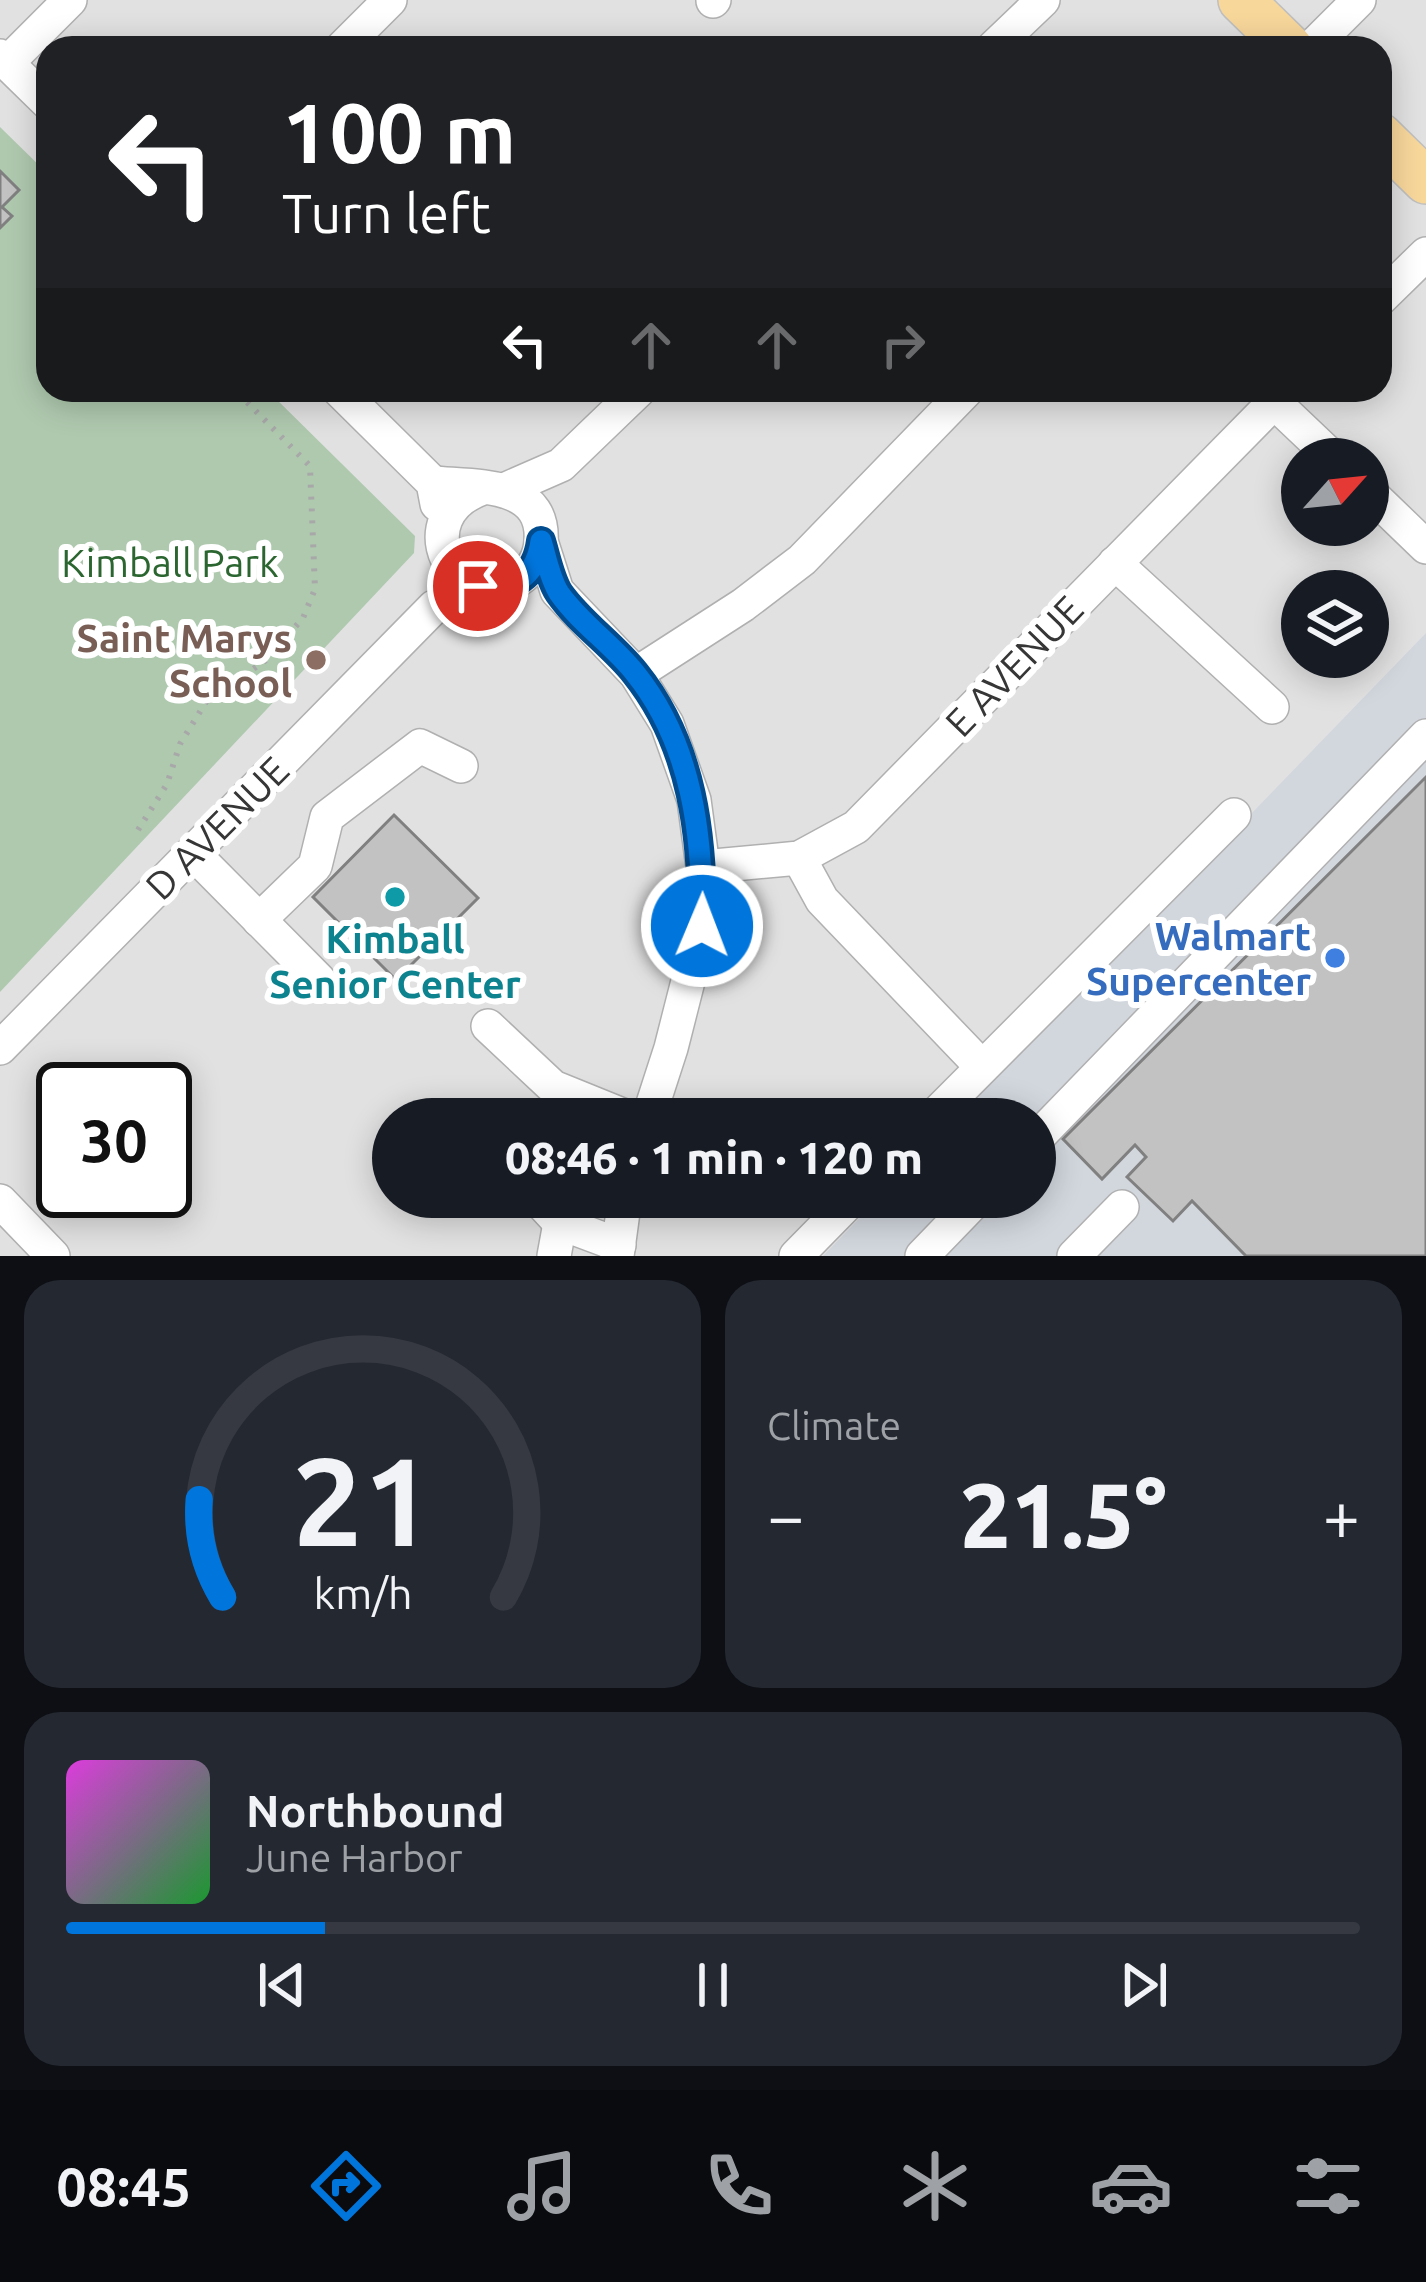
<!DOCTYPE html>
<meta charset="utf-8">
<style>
:root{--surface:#171b24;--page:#242831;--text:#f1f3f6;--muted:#9ea1a6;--line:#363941;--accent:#0075dc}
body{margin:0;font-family:Ubuntu,sans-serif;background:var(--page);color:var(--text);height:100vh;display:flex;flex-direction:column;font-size:45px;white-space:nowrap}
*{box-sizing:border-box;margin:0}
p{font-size:39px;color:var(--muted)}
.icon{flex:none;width:66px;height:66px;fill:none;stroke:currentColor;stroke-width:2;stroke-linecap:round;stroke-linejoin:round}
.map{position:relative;height:1256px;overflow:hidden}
.panel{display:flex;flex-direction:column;gap:24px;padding:24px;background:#0d0f14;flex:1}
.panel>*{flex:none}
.top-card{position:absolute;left:36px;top:36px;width:1356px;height:366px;border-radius:36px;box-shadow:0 6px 30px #0003;background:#202124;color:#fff;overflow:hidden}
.needle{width:78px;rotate:63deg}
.controls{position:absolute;left:1281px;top:438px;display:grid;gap:24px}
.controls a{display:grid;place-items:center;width:108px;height:108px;border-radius:50%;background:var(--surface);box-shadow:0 6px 30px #0003;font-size:60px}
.speed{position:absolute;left:36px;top:1062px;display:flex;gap:24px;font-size:60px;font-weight:700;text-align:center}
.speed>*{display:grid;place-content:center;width:156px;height:156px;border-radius:50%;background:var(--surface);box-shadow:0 6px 30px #0003;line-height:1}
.speed .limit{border:6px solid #111;border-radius:18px;background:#fff;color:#111}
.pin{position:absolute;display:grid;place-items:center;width:102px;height:102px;color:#fff;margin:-51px;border:6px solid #fff;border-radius:50%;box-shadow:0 3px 12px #0007}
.me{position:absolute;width:132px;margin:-66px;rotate:1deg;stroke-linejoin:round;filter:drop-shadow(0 0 9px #0008)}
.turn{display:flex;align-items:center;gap:42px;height:252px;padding:0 48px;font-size:54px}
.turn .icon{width:156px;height:156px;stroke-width:2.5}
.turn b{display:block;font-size:84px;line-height:102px}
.lanes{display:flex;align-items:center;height:114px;padding:0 48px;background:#0003;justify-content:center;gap:60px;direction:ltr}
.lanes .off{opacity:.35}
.big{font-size:90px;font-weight:800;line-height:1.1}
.panel .card{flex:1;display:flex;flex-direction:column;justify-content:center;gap:18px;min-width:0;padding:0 42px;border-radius:36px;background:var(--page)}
.panel .dial{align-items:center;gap:0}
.dial svg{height:312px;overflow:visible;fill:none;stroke:var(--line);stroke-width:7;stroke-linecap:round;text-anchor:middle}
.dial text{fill:var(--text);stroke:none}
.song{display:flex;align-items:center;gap:36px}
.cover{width:144px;height:144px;border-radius:18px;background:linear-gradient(135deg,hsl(300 70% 55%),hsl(130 70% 35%))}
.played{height:12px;border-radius:6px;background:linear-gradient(90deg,var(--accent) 20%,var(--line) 20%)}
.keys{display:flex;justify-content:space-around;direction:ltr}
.heat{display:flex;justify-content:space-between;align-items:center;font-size:66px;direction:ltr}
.panel .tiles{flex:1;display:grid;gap:24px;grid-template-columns:1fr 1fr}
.card:last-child{grid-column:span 2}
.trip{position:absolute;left:372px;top:1098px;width:684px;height:120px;border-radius:60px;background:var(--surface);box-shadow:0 6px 30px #0003;font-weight:800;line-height:120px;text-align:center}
.tabs{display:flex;height:192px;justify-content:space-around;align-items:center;background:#090b0e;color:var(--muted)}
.tabs .icon{width:84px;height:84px}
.tabs .selected{color:var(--accent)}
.tabs b{font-size:54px;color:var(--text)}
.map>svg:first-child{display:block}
.built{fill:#d2d7de}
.green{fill:#afc9af}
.building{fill:#c2c2c3;stroke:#808081;stroke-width:3}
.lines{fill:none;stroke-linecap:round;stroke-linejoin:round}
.minor-casing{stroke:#b0b0b1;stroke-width:36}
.major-casing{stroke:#bfbfbf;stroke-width:48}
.path{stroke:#a8a8a9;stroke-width:6;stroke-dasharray:3 9;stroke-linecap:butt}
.minor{stroke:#fff;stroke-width:33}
.major{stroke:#f8d79b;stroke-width:45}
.route-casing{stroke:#004c8f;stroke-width:30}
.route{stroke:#0075dc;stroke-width:21}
.education-dot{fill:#8d6e63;stroke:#fff;stroke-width:4.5}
.culture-dot{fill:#0f9aa8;stroke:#fff;stroke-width:4.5}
.shop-dot{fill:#3f7fe0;stroke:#fff;stroke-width:4.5}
.labels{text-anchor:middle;stroke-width:12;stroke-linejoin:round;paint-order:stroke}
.park-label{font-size:39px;fill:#2b6630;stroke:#fff}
.education-label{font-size:39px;font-weight:bold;fill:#785e54;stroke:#fff;text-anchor:end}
.street-label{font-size:39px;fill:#363637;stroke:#fff}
.shop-label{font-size:39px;font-weight:bold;fill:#366cbe;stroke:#fff;text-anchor:end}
.culture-label{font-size:39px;font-weight:bold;fill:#0d838f;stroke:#fff}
</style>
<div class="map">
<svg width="1426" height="1256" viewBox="0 0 1426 1256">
<rect width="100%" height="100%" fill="#e1e1e2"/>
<path class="built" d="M1426,633V1256H823L880,1197H1035V1119H956Z"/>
<path class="green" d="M0,127L48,174V390H267L415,536L414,553L0,992Z"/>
<g class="building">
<path d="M0,171L19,190L2,207L12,216L0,228Z"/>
<path d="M1426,777V1256H1246L1192,1201L1173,1221L1127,1177L1146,1157L1135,1145L1102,1179L1063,1139Z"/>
<path d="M394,815L478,898L396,980L313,897Z"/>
</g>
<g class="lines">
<g class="minor-casing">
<g id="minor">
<path d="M713,1L714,0"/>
<path d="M342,48L390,0"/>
<path d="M993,48L1043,0"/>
<path d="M1311,48L1359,0"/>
<path d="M0,56L48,103"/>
<path d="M7,63L70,0"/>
<path d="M1380,299L1426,254"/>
<path d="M339,390L433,483L437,504"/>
<path d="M1274,402L1334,459"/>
<path d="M433,483C474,487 545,481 541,541C540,557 532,571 518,580C457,618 402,516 483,488"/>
<path d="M504,490L561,465L639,390"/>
<path d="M1368,491L1426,547"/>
<path d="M541,541L557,591L636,674L667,724L694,800L703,867L702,926L671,1048L648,1119"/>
<path d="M1115,563L1272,707"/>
<path d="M636,674L743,605L802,560L967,390"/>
<path d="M193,853L319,980"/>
<path d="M799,858L822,900L982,1067"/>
<path d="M703,867L799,858L856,827L1286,390"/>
<path d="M259,920L315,866L327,817L420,746L461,766"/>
<path d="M488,1026L553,1087L632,1119"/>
<path d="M0,1048L434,607L486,587"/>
<path d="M931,1119L1234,815"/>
<path d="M1035,1140L1426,736"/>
<path d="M536,1197L560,1223L619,1245"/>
<path d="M0,1201L53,1256"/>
<path d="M554,1256L560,1223"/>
<path d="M617,1256L625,1197"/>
<path d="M796,1256L854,1197"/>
<path d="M922,1256L979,1197"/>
<path d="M1074,1256L1122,1207"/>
</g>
</g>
<g class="major-casing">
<g id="major">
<path d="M1241,0L1290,48"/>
<path d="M1380,136L1426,181"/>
</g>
</g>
<path class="path" d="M138,830L167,784L180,744L206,702L266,660L303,618L315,589L310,466L235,390"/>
<use href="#minor" class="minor"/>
<use href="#major" class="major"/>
</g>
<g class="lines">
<g class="route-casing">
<path id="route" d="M478,586C513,590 536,578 541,541C546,557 550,579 559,593C580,623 613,645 635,673C693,745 703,838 702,926"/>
</g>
<use href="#route" class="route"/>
</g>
<circle class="education-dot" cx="316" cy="660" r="12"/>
<circle class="culture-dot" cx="395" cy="897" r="12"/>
<circle class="shop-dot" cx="1335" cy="958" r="12"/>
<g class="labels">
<g class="park-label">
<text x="170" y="577">Kimball Park</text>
</g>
<g class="education-label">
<text x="292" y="652">Saint Marys<tspan x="292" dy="45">School</tspan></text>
</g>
<g class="street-label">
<text transform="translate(1014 666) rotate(-46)" y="14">E AVENUE</text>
<text transform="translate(217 828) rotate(-45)" y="14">D AVENUE</text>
</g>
<g class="shop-label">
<text x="1311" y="950">Walmart<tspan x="1311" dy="45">Supercenter</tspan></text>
</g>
<g class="culture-label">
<text x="395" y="953">Kimball<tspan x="395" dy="45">Senior Center</tspan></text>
</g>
</g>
</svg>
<div class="controls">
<a><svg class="needle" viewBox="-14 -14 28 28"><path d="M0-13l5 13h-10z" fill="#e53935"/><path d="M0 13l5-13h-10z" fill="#9ea1a6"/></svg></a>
<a><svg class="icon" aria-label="layers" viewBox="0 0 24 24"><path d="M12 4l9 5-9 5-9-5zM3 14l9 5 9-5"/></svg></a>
</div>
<div class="speed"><div class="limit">30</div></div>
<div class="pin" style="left:478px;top:586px;background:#d93025"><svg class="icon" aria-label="arrive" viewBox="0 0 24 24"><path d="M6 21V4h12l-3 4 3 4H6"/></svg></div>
<svg class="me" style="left:702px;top:926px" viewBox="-20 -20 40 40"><circle r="17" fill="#0075dc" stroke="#fff" stroke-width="3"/><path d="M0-11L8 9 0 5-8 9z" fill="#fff"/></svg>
<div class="trip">08:46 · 1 min · 120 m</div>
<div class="top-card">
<div class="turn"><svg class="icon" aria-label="left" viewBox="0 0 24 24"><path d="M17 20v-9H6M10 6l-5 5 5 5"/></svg><div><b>100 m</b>Turn left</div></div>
<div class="lanes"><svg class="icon" aria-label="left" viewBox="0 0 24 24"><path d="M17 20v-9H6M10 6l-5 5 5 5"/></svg><svg class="icon off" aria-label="ahead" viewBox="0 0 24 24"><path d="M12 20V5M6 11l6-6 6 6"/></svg><svg class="icon off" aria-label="ahead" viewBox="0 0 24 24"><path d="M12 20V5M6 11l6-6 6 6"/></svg><svg class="icon off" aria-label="right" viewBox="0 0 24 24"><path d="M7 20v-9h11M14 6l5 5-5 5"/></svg></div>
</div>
</div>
<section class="panel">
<div class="tiles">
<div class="card dial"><svg viewBox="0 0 100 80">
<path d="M14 69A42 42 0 1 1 86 69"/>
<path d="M14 69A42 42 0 0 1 8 44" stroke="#0075dc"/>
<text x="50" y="56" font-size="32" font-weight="700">21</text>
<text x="50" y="72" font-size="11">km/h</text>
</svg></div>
<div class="card"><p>Climate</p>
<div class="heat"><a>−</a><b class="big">21.5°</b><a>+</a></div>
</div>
<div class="card">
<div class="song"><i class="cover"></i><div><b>Northbound</b><p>June Harbor</p></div></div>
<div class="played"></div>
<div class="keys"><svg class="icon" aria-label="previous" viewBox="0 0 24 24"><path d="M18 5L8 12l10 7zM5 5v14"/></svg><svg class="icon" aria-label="pause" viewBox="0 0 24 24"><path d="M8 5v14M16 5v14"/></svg><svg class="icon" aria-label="next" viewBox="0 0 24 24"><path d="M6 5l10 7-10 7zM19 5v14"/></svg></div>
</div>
</div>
</section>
<nav class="tabs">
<b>08:45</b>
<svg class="icon selected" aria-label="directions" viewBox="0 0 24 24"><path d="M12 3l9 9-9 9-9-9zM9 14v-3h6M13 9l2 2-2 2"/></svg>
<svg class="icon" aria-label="music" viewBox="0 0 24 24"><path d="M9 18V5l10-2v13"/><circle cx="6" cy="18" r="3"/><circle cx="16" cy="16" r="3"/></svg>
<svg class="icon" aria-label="phone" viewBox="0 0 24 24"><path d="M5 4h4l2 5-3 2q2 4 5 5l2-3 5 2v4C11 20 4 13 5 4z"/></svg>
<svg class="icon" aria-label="climate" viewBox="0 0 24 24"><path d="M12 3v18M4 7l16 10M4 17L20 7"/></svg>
<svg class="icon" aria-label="car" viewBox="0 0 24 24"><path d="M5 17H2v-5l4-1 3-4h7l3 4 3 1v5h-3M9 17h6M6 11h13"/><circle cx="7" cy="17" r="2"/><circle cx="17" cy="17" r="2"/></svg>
<svg class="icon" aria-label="filters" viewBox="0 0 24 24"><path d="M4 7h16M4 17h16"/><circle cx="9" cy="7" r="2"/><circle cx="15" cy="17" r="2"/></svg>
</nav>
